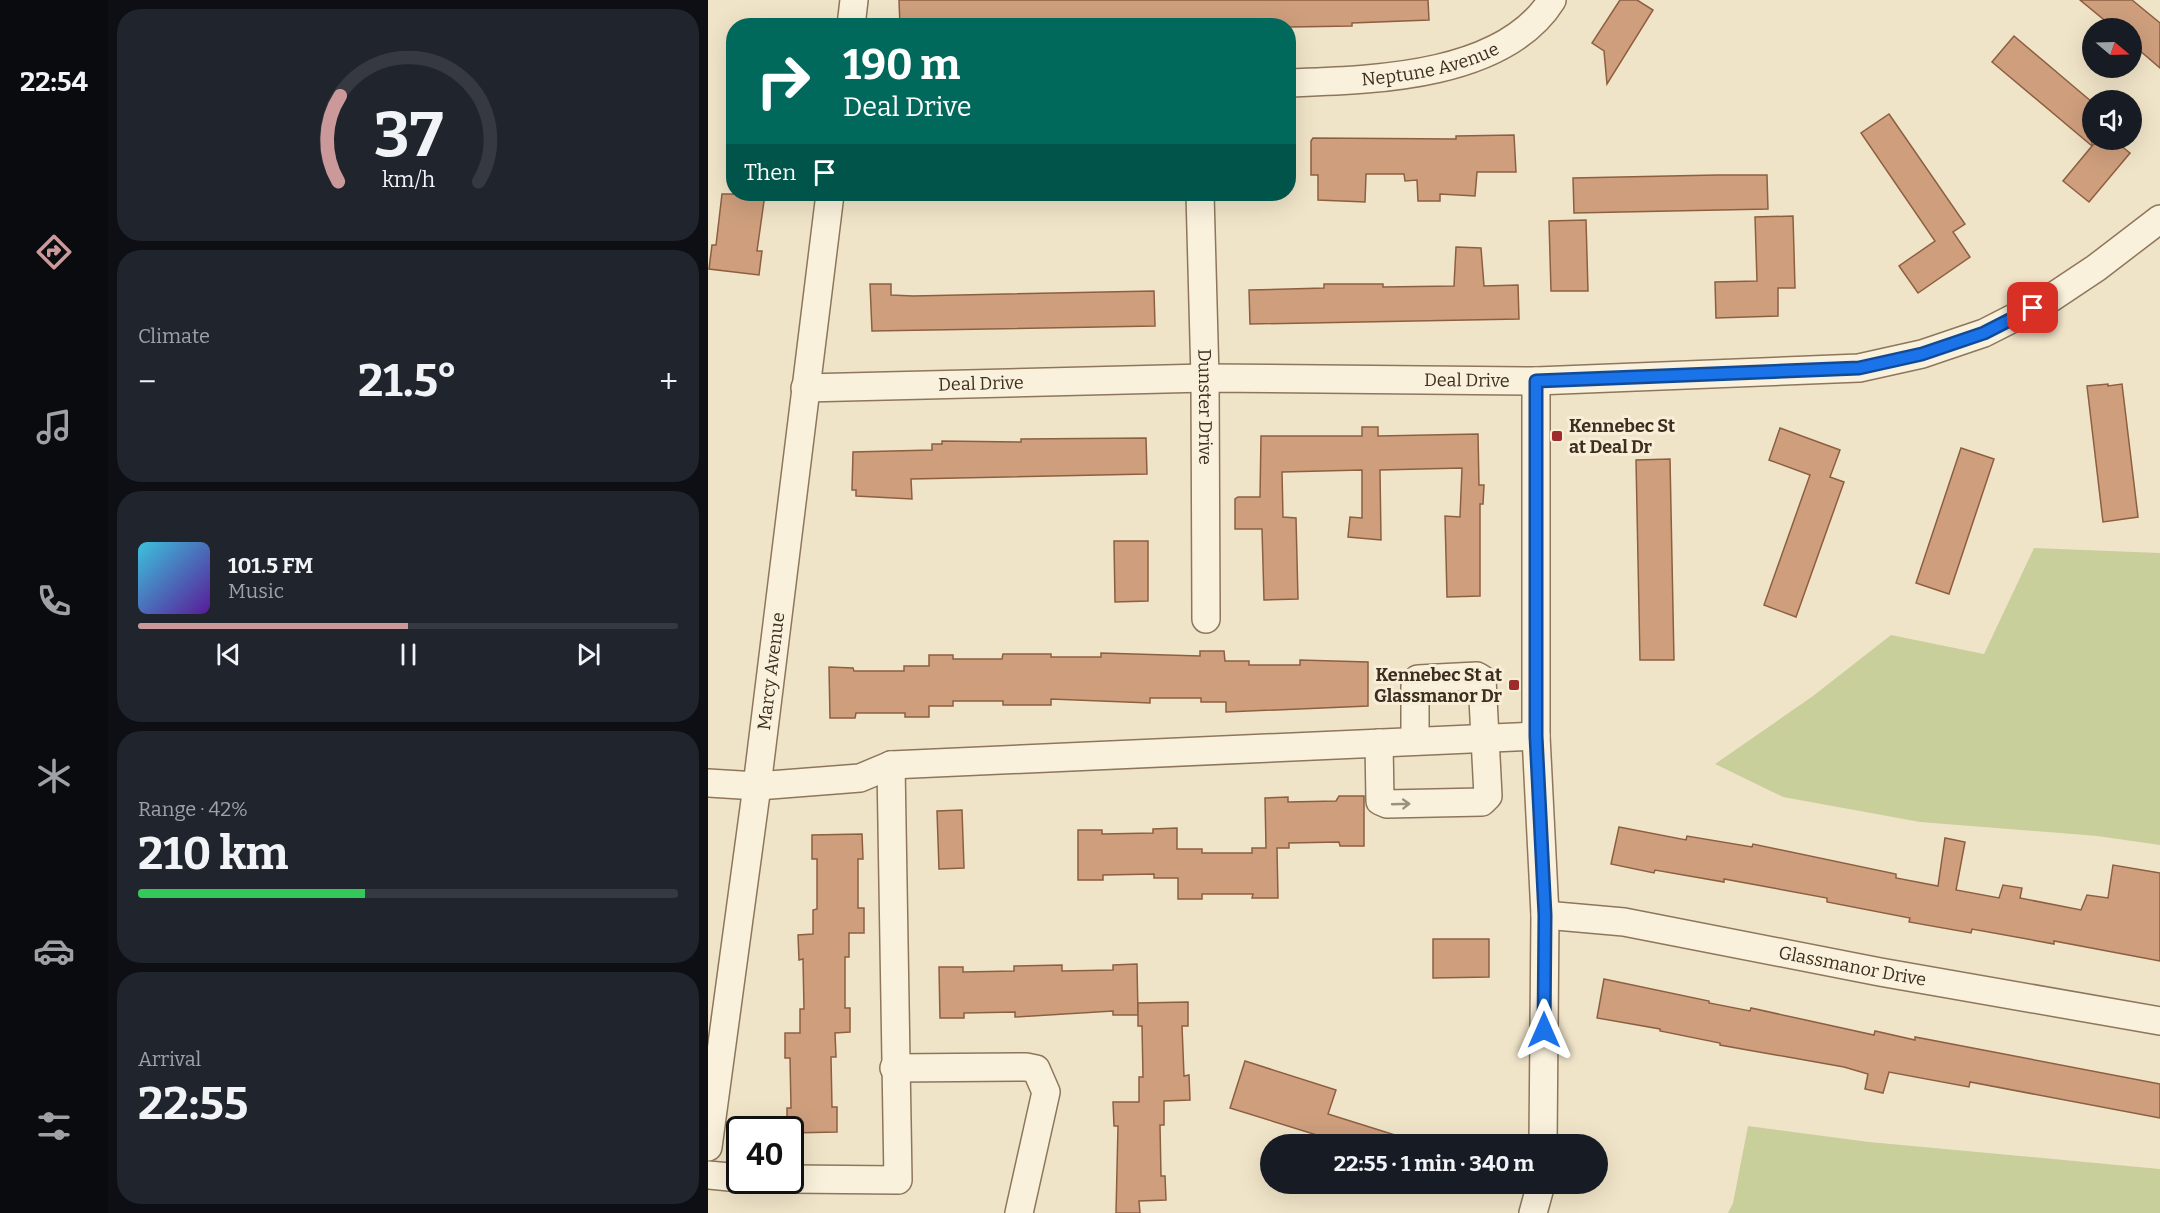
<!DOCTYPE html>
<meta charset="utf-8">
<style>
:root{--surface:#171b24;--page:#20242c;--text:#f1f3f6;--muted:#9ea1a6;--line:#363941;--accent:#cc999b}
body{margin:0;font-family:Bitter,serif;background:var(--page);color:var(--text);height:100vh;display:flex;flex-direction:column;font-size:22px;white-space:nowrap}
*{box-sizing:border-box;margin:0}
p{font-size:20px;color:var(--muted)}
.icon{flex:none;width:33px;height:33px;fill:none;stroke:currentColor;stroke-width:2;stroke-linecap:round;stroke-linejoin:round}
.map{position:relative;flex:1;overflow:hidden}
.details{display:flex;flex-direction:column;gap:9px;padding:9px;background:#0d0f14;width:600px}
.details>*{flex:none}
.guide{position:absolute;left:18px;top:18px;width:570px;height:183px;border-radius:24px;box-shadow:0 6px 24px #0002;background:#00695c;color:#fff;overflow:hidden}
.needle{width:39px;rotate:109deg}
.tools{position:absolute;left:1374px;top:18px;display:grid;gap:12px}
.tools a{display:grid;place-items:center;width:60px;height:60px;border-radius:50%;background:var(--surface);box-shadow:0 6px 24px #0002;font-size:30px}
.speed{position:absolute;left:18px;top:1116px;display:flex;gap:12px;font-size:30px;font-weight:700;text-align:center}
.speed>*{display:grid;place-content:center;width:78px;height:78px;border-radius:50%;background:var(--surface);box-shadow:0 6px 24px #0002;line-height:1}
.speed .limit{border:3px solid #111;border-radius:9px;background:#fff;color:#111}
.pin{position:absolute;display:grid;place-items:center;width:51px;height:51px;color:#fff;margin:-26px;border-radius:12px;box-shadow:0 3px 9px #0006}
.me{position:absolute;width:66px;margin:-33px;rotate:0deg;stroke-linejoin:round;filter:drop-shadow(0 0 4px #0008)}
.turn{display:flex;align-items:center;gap:21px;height:126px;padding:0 18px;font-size:27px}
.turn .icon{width:78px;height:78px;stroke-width:2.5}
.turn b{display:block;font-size:42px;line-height:51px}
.then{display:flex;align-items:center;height:57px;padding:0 18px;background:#0003;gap:12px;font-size:22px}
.big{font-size:45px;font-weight:700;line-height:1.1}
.details .card{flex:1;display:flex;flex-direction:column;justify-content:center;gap:9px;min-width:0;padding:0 21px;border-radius:24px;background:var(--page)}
.details .dial{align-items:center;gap:0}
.dial svg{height:156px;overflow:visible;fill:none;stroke:var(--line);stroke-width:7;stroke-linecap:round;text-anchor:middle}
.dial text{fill:var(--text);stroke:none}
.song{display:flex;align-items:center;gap:18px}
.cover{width:72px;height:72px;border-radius:9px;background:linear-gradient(135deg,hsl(190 70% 55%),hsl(270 70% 35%))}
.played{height:6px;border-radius:3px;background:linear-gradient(90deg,var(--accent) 50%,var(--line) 50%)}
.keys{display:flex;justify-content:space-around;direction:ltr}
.heat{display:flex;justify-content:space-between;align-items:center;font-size:33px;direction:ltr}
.charge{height:9px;border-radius:4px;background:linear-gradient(90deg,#34c759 42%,var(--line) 0)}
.trip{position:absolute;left:552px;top:1134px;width:348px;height:60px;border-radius:30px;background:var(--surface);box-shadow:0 6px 24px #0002;font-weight:700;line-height:60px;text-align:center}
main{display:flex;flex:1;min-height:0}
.menu{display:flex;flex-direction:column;width:108px;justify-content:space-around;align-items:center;background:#090b0e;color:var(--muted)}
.menu .icon{width:42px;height:42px}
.menu .current{color:var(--accent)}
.menu b{font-size:27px;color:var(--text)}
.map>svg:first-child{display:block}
.green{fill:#c9cf9b}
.building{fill:#cf9f7d;stroke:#8d5f41;stroke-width:1.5}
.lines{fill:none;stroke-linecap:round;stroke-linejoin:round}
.minor-casing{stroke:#8d765c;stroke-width:30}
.minor{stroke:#faf1dc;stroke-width:27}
.oneway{stroke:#9c907e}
.route-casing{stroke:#114b97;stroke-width:15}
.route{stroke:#1a73e8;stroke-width:10}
.poi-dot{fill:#9e2a2b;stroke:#f7eed8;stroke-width:2}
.labels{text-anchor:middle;stroke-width:6;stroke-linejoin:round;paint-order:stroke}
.street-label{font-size:18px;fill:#3d2e20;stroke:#f7eed8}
.poi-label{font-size:18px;font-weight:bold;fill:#3d2e20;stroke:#f7eed8;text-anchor:start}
</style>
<main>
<nav class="menu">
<b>22:54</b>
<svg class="icon current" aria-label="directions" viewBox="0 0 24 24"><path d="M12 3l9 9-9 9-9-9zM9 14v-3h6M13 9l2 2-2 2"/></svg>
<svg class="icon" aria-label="music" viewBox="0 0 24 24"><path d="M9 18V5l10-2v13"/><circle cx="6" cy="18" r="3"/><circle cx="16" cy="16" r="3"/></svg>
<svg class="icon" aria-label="phone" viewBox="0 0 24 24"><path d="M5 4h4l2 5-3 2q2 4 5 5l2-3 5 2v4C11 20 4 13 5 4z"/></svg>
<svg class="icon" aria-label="climate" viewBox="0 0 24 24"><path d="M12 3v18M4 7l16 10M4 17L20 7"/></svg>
<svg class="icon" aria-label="car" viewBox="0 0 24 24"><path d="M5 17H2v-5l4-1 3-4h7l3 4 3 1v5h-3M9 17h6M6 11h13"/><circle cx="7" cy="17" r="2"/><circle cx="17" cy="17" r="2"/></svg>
<svg class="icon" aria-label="filters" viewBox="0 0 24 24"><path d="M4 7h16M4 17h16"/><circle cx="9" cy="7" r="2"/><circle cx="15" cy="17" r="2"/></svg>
</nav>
<section class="details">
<div class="card dial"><svg viewBox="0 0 100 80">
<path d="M14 69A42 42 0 1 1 86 69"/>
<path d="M14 69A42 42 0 0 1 15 25" stroke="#cc999b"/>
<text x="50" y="56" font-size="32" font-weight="700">37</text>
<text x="50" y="72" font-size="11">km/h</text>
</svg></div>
<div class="card"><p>Climate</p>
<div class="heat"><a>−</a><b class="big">21.5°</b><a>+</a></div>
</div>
<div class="card">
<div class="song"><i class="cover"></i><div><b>101.5 FM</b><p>Music</p></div></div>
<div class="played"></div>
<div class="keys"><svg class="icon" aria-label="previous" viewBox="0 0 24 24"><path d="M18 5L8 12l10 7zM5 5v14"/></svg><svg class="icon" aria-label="pause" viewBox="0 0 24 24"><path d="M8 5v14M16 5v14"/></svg><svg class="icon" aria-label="next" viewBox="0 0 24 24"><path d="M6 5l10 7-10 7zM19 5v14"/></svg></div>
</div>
<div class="card"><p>Range · 42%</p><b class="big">210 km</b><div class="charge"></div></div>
<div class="card"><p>Arrival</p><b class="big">22:55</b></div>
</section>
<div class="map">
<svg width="1452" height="1213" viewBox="0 0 1452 1213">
<rect width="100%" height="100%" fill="#f0e4c8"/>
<g class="green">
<path d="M1326,548L1452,553V845L1389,836L1212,822L1075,797L1007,764L1105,696L1183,635L1276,654Z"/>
<path d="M1040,1126L1161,1142L1452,1169V1213H1020L1025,1203Z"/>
</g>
<g class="building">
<path d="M191,0H720L721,20L644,23V26L582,27L192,26Z"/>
<path d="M912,0H929L945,10L899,84L896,51L884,43Z"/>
<path d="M1372,0H1424L1452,23V68L1424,44V28H1406Z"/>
<path d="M1306,36L1384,102V146L1390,140H1406L1422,153L1381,202L1355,181L1384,146L1284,62Z"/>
<path d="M1181,114L1257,224L1245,232L1262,257L1210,293L1191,266L1227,241L1153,133Z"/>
<path d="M806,135L808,172H769L767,196L732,194V201H710L709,180L697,181L696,174H658L657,202L610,200V175H603V141L605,138L748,139V136Z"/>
<path d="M1009,175H1059L1060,209L866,213L865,178Z"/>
<path d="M14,194H57L49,251H54L51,275L1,269L4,245H8Z"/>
<path d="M1085,216L1087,288H1070V316L1008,318L1007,282L1049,281L1047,217Z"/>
<path d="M878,220L880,291H843L841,221Z"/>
<path d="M748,247L773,248L776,286L810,285L811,319L542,324L541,290L616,288V284H675V287L746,286Z"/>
<path d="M162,284H183V295L205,296L446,291L447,326L164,331Z"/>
<path d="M1400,384V386L1414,384L1430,517L1395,522L1379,386Z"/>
<path d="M654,427H670V436L770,434L771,485H776L775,504H772V596L739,597L737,516L752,517L754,468L672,470L673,540L640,537L642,517L654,518V470L574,472L575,517L588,518L590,599L556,600L554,529H527V499L530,497H552L553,436H654Z"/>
<path d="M1072,428L1132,450L1122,477L1136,482L1088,617L1056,605L1102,475L1061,460Z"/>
<path d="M438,438L439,474L203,479L204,499L148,496V490H144L145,452L224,450V444H234V441L313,442V439Z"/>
<path d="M1253,448L1286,459L1241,594L1208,583Z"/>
<path d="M962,459L966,660H932L928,460Z"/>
<path d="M406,541H440V601L407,602Z"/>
<path d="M492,651H516L517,661H541V665H592V660L660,662V706L518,712V702H493V698H442V703L343,699V705H295V701H245V706H221V717H197V713H148L147,718H122L121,667L145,668L146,671H196V666H221V655H245V659H294L295,654H343V657H393V653L492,656Z"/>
<path d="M631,796H656V846H632L631,842L581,843V848H569L570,898H544L545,894H494V899H470V878H446V874L395,875V880H370V830H394V834L445,833V829L469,828V849H494V853H544V848H558L557,798L580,797V802L628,801Z"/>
<path d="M254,810L256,868L231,869L229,811Z"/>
<path d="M911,827L978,840L979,836L1044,847L1045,844L1188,874V878L1230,886L1237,838L1257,842L1248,890L1291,898L1295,885L1314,888L1312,898L1373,910L1379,895L1400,898L1405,865L1452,873V961L1346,941V944L1264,929L1263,933L1201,922L1202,918L1119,902V898L1016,879V882L947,870L946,873L903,864Z"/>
<path d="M154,834L155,859H150V908H156V933H141V957H137V1008H142V1032L127,1033L128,1057H123L124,1107H129V1132L82,1133V1130H79V1108H83L82,1058H77V1033H92V1009H96L95,959L91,960L90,935L105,934V910L109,909V859H104V835Z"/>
<path d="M725,939H781V977L725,978Z"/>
<path d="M429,964L430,1015H405V1011L307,1017V1012L256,1013V1018H232L231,967H255V972L306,971V966L354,965V971L405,970V965Z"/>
<path d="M896,979L1001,1001V1003L1042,1011L1043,1008L1166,1035L1167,1031L1207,1040V1037L1452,1084V1118L1262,1082L1261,1087L1181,1072L1175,1093L1157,1089L1160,1074L1136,1067L1012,1045V1043L952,1031V1029L889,1018Z"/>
<path d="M480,1002V1026H474L476,1076L481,1075L482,1100L456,1101V1125H452L453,1176H457L458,1200L431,1201L432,1213H408L410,1126H406L405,1102H431V1077H435L434,1026H430V1003Z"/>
<path d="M537,1061L628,1090L620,1114L703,1140L702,1144H609L612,1136L522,1108Z"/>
</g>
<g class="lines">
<g class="minor-casing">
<g id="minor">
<path d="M143,26L146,0"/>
<path id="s1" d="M580,83C663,80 795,78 844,0"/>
<path id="s2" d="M492,194L497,378L498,619"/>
<path d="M828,381V736L837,915L835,1144"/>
<path id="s3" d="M97,388L497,378L828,381L1151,368L1214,354L1276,333L1337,302L1388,268L1452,219"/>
<path d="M671,743L672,801L679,804L774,802L780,796L774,679L769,676L710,679L707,686V741"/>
<path d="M0,783L49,786L152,778L183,765L828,736"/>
<path id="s4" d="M837,915L916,922L1172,972L1452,1021"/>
<path d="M186,1068L318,1067L328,1069L338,1092L311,1213"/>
<path id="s5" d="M0,1147L49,786L122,194"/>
<path d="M0,1175L32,1178"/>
<path d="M82,1179L190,1180L183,765"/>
<path d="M825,1213L833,1184"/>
</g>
</g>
<use href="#minor" class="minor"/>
</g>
<defs><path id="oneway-shaft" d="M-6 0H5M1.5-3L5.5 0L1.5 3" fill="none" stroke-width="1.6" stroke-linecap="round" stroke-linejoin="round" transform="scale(1.5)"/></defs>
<use class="oneway" href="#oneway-shaft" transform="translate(693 804) rotate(-2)"/>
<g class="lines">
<g class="route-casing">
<path id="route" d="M836,1030L837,915L828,736V381L1151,368L1214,354L1276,333L1325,308"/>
</g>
<use href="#route" class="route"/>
</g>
<g class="poi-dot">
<rect x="843" y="430" width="12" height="12" rx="3"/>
<rect x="800" y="679" width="12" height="12" rx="3"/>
</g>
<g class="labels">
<g class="street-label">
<text dy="6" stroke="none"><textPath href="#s1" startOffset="144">Neptune Avenue</textPath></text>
<text dy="6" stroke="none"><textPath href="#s3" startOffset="662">Deal Drive</textPath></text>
<text dy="6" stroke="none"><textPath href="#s3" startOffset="176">Deal Drive</textPath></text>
<text dy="6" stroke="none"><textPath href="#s2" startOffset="213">Dunster Drive</textPath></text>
<text dy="6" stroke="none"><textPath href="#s5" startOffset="480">Marcy Avenue</textPath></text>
<text dy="6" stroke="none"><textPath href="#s4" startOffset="312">Glassmanor Drive</textPath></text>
</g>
<g class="poi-label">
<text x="861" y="432">Kennebec St<tspan x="861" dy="21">at Deal Dr</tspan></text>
<text x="794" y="681" text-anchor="end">Kennebec St at<tspan x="794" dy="21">Glassmanor Dr</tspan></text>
</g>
</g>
</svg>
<div class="tools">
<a><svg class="needle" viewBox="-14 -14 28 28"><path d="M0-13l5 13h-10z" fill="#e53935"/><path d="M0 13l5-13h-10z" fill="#9ea1a6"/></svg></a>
<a><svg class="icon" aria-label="sound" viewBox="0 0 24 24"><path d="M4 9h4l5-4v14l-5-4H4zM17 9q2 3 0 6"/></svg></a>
</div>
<div class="speed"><div class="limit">40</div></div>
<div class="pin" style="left:1325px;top:308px;background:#d93025"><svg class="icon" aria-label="arrive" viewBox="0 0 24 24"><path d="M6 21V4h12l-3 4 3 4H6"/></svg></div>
<svg class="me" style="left:836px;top:1030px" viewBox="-20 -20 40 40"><path d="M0-17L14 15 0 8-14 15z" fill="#1a73e8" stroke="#fff" stroke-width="4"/></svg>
<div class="trip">22:55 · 1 min · 340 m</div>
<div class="guide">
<div class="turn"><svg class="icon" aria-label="right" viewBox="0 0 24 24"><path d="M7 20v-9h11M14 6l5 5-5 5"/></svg><div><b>190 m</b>Deal Drive</div></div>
<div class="then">Then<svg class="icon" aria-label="arrive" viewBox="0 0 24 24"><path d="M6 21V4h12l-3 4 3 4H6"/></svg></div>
</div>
</div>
</main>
